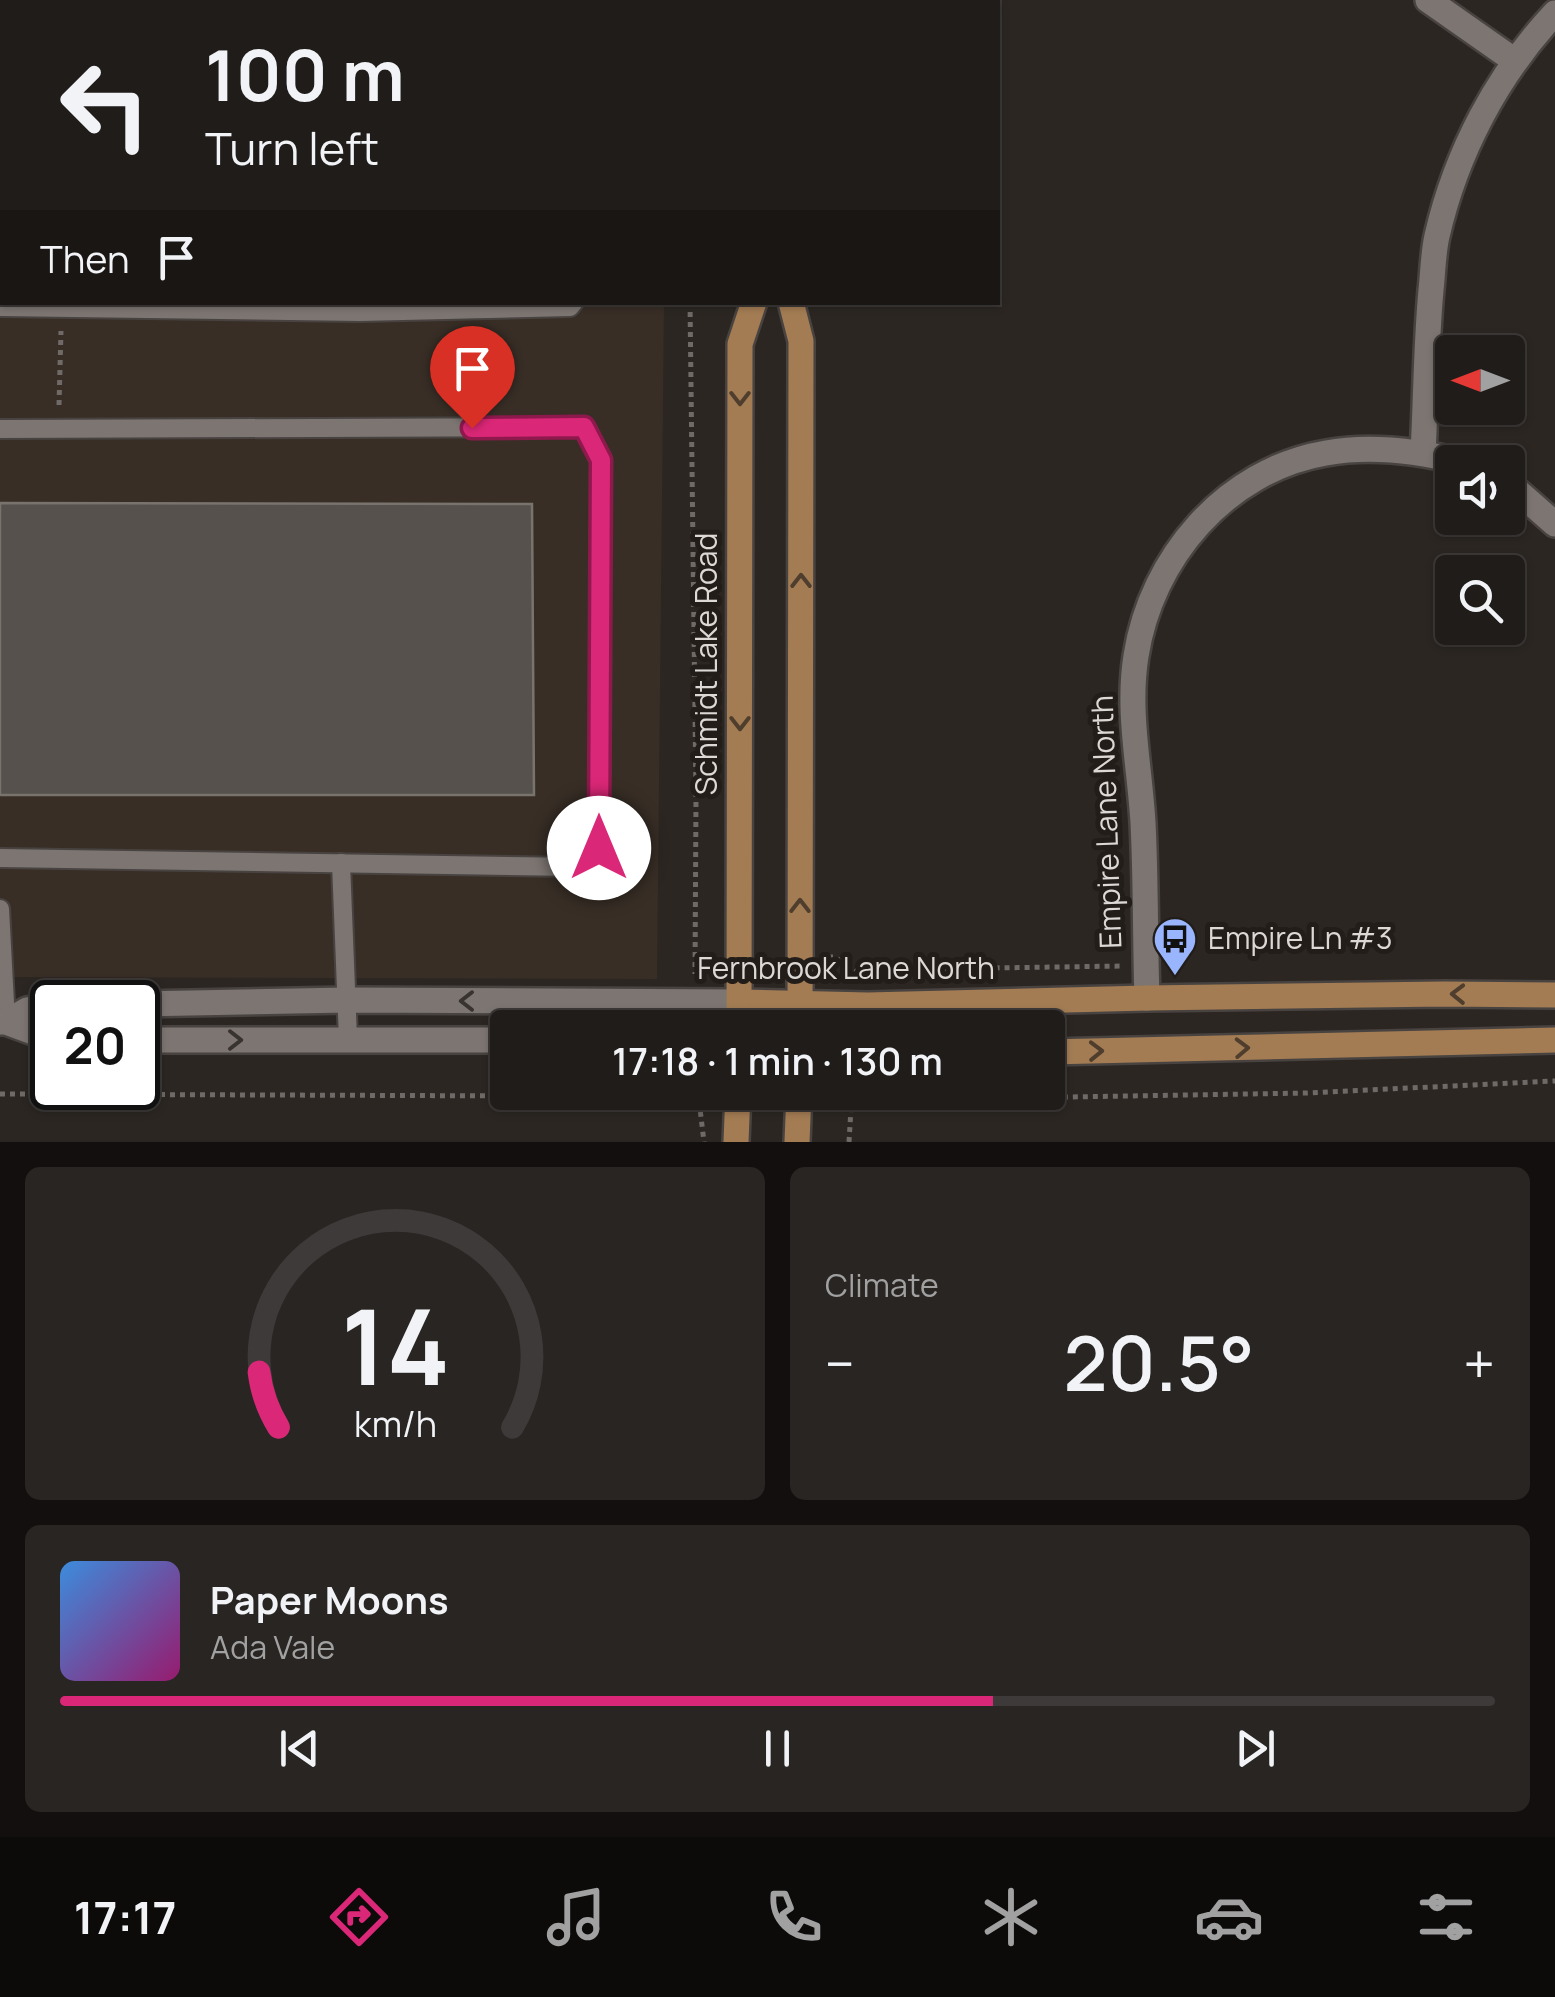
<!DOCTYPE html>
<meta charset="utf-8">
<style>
:root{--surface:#201c1a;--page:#282523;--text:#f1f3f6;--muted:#a2a1a2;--line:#3d3a39;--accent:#db2777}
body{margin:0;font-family:Manrope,sans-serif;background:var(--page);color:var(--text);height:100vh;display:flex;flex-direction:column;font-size:38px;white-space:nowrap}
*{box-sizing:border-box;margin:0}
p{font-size:32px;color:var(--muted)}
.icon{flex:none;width:55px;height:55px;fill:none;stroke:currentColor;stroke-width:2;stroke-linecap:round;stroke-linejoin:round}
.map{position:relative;height:1142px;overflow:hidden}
.sheet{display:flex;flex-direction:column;gap:25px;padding:25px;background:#120f0e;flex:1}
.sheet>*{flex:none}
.banner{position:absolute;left:0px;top:0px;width:1000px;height:305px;box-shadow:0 2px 8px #0004,0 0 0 2px var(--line);background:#201c1a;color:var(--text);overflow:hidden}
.needle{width:65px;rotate:270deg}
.buttons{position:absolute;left:1435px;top:335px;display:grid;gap:20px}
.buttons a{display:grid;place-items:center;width:90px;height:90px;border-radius:10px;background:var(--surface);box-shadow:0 2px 8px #0004,0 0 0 2px var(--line);font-size:50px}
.speed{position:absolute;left:30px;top:980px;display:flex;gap:20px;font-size:50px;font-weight:700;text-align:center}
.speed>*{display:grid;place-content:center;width:130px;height:130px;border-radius:50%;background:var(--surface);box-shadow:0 2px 8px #0004,0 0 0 2px var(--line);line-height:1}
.speed .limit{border:5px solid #111;border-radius:15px;background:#fff;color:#111}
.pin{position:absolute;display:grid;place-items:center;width:85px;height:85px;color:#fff;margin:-102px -42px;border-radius:50% 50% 50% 0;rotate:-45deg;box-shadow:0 0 10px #0007}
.pin .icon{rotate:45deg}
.me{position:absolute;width:110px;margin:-55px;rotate:0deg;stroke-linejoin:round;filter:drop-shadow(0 0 8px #0008)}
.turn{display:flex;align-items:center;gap:35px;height:210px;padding:0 40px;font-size:45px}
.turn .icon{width:130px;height:130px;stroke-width:2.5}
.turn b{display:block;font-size:70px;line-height:85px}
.then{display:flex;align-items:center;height:95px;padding:0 40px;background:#0003;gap:20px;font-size:38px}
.big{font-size:75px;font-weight:600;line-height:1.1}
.sheet .widget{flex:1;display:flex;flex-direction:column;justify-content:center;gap:15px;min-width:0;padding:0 35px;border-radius:15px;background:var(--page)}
.sheet .dial{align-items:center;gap:0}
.dial svg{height:260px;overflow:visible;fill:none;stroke:var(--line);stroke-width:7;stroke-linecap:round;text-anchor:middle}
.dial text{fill:var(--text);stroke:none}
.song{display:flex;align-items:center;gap:30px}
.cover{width:120px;height:120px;border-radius:15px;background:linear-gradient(135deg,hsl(210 70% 55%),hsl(320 70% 35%))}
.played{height:10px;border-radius:5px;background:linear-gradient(90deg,var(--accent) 65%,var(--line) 65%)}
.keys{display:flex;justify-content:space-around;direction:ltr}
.heat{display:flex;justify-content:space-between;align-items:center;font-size:55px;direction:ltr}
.sheet .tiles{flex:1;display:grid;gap:25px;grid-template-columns:1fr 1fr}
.widget:last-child{grid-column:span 2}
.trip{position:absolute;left:490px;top:1010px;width:575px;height:100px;border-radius:10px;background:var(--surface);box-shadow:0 2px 8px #0004,0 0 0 2px var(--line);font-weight:600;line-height:100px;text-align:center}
.menu{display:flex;height:160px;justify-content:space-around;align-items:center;background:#0d0b0a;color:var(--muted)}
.menu .icon{width:70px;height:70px}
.menu .on{color:var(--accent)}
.menu b{font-size:45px;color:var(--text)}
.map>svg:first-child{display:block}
.built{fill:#382e26}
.building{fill:#57514d;stroke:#79736e;stroke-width:2.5}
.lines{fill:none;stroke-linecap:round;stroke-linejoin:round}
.lane-casing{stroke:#484341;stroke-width:22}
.street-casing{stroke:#484341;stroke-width:30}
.secondary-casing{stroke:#484341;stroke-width:30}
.path{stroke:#6f6a67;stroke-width:5;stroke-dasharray:5 5;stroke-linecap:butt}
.lane{stroke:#7c7571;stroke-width:18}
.street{stroke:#7c7571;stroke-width:25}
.secondary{stroke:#a37c53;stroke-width:25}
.oneway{stroke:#4f3e2d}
.oneway2{stroke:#38332f}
.route-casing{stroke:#8e194d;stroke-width:25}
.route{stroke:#db2777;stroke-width:18}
.labels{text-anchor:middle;stroke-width:10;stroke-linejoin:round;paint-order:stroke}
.street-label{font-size:30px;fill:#dcd8d6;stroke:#221d19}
.poi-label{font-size:30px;fill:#dcd8d6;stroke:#221d19;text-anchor:start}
</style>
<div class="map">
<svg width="1555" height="1142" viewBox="0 0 1555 1142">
<rect width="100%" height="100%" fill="#2b2622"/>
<path class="built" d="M0,0H667V2H2V302L664,303L657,979L0,977Z"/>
<g class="building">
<path d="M0,0H332V2H2V31H0Z"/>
<path d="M416,0H542V2H415Z"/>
<path d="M0,117L2,118V254H0Z"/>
<path d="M0,503L532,504L534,795H0Z"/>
</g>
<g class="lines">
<g class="lane-casing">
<g id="lane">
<path d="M603,0V2"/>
<path d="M361,2V0"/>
<path d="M0,82H2"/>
<path d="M0,307L360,312L570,307L574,302"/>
<path d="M0,429L584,427L601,460L599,847L576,867L0,858"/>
<path d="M341,863L348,1039"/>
<path d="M0,909L6,1022"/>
</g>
</g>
<g class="street-casing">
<g id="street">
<path d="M1428,0L1515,61"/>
<path d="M1423,452C1426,398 1426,344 1431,290C1433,272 1433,254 1437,236C1456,153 1497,75 1555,13"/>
<path d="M1508,485L1515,489L1555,524"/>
<path d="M1147,998C1145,940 1146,881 1143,823C1140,768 1127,712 1136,656C1151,558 1226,470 1326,453C1371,445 1418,451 1461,462"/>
<path d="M138,1004L347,1000L740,1002"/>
<path d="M0,1022H6L52,1039"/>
<path d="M6,1022L27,1010L52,1005"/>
<path d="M138,1040H508"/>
</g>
</g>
<g class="secondary-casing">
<g id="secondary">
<path d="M772,0V2"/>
<path d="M791,302L801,341L800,1028"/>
<path d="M740,1002L868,1005L1147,998L1445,994L1555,995"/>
<path d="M739,1028L740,344L754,302"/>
<path d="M1048,1052L1555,1040"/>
<path d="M736,1142L738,1092"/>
<path d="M797,1142L799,1092"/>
</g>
</g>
<g class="path">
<path d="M696,2V0"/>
<path d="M690,302L696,796L695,974"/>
<path d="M59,405L61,331"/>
<path d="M828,957H834L857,970L1123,966"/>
<path d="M698,1092L704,1142"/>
<path d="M0,1094L535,1096L712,1104"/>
<path d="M823,1105L1007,1098L1306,1093L1555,1081"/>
<path d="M849,1142L852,1092"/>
</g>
<use href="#lane" class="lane"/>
<use href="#street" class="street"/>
<use href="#secondary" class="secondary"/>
</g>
<defs><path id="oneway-chevron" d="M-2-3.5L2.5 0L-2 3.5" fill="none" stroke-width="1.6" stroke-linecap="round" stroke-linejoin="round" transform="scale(2.5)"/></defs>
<g class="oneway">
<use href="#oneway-chevron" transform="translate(740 398) rotate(90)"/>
<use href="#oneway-chevron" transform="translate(801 581) rotate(-90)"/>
<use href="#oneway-chevron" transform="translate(740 723) rotate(90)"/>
<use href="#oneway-chevron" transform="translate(800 906) rotate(-90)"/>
<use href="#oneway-chevron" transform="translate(1458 994) rotate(-179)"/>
<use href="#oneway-chevron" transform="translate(1242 1048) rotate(-2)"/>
<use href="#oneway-chevron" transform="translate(1096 1051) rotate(-1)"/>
</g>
<g class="oneway2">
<use href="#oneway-chevron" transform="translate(467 1001) rotate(-180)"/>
<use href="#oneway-chevron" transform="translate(235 1040)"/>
</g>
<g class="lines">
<g class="route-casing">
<path id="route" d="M472,428L584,427L601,460L599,848"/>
</g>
<use href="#route" class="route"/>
</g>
<defs>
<g id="bus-pin" transform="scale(2.25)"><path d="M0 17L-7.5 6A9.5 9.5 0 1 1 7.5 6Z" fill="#99b5fd" stroke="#221d19"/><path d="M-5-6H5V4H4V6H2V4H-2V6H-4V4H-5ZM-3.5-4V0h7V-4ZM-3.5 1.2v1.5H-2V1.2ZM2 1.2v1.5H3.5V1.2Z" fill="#111"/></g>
</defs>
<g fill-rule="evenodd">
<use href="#bus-pin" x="1175" y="939"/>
</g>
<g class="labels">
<g class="street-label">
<text transform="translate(707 664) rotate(-90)" y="10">Schmidt Lake Road</text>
<text transform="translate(1107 822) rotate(-92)" y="10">Empire Lane North</text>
<text x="846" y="979">Fernbrook Lane North</text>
</g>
<g class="poi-label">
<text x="1208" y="949">Empire Ln #3</text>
</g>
</g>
</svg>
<div class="buttons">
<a><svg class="needle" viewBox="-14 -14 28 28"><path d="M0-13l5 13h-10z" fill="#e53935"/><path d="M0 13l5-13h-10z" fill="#a2a1a2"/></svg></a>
<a><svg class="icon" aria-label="sound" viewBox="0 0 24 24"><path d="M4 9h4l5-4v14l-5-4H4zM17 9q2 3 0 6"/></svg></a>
<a><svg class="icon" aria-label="search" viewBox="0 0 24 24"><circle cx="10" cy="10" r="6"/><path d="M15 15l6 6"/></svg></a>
</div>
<div class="speed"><div class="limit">20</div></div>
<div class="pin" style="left:472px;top:428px;background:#d93025"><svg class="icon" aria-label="arrive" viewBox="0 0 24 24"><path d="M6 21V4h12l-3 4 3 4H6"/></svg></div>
<svg class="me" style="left:599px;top:848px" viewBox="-20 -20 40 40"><circle r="19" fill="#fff"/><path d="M0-13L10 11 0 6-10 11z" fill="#db2777"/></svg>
<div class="trip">17:18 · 1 min · 130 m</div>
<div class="banner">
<div class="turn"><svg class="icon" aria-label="left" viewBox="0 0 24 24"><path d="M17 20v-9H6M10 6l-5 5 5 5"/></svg><div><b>100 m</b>Turn left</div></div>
<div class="then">Then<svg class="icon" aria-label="arrive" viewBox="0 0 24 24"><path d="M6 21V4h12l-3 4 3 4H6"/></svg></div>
</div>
</div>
<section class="sheet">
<div class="tiles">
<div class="widget dial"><svg viewBox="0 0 100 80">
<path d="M14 69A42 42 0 1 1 86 69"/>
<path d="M14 69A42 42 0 0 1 8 52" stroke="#db2777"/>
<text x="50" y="56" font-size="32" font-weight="700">14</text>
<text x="50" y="72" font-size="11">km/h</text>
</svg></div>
<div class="widget"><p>Climate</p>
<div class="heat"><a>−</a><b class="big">20.5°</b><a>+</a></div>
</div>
<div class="widget">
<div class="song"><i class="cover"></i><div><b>Paper Moons</b><p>Ada Vale</p></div></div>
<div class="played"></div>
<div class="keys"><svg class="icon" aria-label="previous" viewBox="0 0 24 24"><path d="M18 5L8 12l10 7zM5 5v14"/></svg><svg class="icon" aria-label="pause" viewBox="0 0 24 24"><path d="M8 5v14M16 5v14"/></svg><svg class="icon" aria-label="next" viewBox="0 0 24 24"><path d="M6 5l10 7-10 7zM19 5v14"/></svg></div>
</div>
</div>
</section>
<nav class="menu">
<b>17:17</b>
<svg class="icon on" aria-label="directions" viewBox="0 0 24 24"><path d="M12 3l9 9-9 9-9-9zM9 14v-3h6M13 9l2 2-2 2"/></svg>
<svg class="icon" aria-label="music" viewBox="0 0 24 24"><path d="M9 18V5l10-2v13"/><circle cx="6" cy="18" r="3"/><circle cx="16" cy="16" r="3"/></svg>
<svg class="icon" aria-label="phone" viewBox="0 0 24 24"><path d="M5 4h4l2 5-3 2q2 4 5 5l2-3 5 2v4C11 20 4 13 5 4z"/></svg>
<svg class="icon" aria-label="climate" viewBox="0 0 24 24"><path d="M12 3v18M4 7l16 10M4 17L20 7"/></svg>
<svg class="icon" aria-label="car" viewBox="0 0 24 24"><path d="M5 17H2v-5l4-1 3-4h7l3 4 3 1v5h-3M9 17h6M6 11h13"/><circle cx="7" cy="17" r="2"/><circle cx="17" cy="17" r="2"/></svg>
<svg class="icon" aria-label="filters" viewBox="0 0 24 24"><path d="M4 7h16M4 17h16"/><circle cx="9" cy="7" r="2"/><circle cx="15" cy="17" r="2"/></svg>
</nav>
